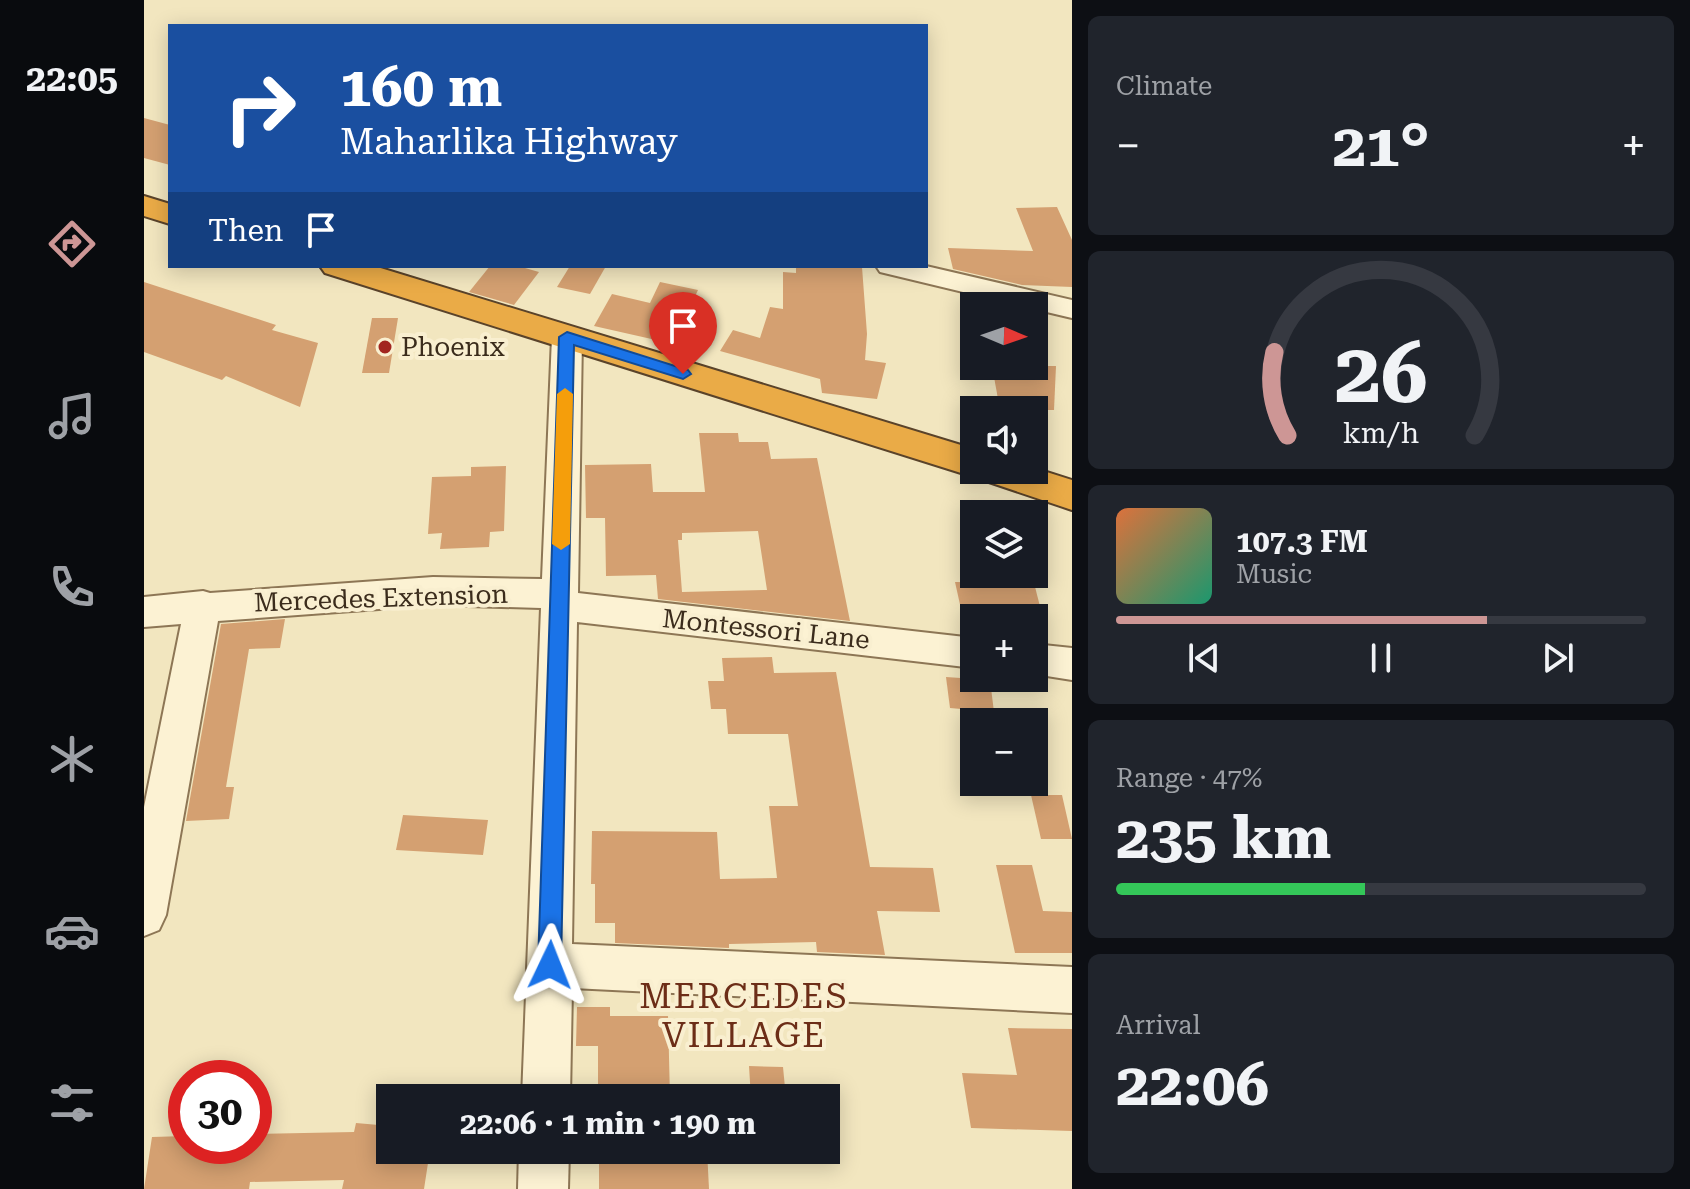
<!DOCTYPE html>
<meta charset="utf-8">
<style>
:root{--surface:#171b24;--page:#20242c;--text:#f1f3f6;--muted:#9ea1a6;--line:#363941;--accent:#cd9695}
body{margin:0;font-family:"Roboto Serif",serif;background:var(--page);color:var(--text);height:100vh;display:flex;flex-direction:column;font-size:30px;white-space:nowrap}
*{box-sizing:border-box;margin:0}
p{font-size:26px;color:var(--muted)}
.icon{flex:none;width:44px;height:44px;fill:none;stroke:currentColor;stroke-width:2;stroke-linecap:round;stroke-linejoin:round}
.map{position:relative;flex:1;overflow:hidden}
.panel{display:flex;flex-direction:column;gap:16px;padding:16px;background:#0d0f14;width:618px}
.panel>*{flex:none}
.banner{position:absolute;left:24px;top:24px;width:760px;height:244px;border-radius:0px;box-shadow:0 4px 20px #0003;background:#1a4fa0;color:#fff;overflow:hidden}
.needle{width:52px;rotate:92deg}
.fabs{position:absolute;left:816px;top:292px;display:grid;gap:16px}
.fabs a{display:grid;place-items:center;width:88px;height:88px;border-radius:0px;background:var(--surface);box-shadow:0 4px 20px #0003;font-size:40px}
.speed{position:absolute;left:24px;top:1060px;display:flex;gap:16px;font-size:40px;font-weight:700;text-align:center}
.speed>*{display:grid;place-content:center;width:104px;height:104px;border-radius:50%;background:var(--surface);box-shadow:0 4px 20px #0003;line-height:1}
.speed .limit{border:12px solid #d22;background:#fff;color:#111}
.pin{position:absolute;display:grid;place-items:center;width:68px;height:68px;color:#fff;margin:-82px -34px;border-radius:50% 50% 50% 0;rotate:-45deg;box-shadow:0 0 8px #0007}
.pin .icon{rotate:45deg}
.me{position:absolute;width:88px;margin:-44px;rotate:2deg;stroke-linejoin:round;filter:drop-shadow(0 0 6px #0008)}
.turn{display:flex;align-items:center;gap:28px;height:168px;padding:0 40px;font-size:36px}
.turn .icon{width:104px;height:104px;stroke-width:2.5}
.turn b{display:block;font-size:56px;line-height:68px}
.then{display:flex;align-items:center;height:76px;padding:0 40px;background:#0003;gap:16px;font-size:30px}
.big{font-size:60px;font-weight:700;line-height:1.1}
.panel .card{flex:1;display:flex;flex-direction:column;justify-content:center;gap:12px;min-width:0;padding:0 28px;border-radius:12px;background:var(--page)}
.panel .dial{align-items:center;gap:0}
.dial svg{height:208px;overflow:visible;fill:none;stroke:var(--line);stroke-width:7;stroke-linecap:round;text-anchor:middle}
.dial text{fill:var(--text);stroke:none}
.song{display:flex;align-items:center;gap:24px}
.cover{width:96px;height:96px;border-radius:12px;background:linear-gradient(135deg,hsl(20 70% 55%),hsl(160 70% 35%))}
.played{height:8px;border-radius:4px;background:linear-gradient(90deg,var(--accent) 70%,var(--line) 70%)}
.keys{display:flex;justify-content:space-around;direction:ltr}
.heat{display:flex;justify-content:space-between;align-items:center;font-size:44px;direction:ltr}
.charge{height:12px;border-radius:6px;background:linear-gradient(90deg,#34c759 47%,var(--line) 0)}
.trip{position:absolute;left:232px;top:1084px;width:464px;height:80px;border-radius:0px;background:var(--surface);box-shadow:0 4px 20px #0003;font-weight:700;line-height:80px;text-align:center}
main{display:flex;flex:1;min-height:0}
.dock{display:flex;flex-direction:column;width:144px;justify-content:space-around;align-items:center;background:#090b0e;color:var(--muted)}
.dock .icon{width:56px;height:56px}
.dock .selected{color:var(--accent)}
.dock b{font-size:36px;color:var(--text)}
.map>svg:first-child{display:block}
.building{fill:#d4a071;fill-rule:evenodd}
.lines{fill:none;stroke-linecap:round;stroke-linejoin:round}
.minor-casing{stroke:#8d7655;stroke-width:4}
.highway-casing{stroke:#5a432a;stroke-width:4}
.minor{fill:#fcf2d3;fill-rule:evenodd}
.highway{fill:#eaab47;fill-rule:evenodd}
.route{fill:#1a73e8;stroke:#114b97;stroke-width:2}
.slow{fill:#f59e0b}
.poi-dot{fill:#a2251f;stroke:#f9efd0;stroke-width:3}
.labels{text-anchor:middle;stroke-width:8;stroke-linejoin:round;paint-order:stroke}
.poi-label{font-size:26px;fill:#3b2c1c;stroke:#f9efd0;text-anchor:start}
.street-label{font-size:26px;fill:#3b2c1c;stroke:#f9efd0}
.near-neighbourhood-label{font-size:34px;letter-spacing:2px;fill:#6c2d17;stroke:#f9efd0}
</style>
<main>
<nav class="dock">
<b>22:05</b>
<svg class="icon selected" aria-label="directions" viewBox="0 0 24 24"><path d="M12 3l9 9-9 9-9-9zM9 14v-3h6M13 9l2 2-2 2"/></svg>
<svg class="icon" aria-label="music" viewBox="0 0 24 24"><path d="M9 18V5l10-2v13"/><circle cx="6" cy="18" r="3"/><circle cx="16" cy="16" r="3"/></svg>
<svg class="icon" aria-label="phone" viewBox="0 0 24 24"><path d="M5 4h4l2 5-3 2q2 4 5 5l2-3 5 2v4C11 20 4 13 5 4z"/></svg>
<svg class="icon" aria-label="climate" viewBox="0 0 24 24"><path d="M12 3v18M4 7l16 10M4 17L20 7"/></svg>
<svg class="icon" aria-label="car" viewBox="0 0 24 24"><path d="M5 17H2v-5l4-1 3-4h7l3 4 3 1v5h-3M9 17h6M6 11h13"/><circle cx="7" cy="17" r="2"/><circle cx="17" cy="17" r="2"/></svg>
<svg class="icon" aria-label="filters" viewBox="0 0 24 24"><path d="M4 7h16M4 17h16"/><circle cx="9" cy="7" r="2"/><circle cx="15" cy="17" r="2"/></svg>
</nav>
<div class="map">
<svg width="928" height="1189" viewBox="0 0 928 1189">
<rect width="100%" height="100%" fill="#f2e6bf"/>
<g class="building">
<path d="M0,118L26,125V165L0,158Z"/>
<path d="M913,207L928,240V287L878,285L809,269L804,248L889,251L872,208Z"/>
<path d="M346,266H374L395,272L370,305L325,292Z"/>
<path d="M426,266H462L446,294L413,287Z"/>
<path d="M652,266L718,267L723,334L721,360L742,363L733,399L678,393L676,379L576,351L589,330L616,338L626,307L639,309V272L652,273Z"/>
<path d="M0,282L132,325L128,330L174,343L156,407L82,376L78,380L0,352Z"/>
<path d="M516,282L554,290L539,322L547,324L534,345L450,326L468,294L506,303Z"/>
<path d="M228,318H254L245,373H218Z"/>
<path d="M848,366H912L910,410H856Z"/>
<path d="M555,433H594L595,442H624L627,459L673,458L706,621L514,599L512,575L462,576L461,518H442L441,465L507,464L509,492H561ZM614,531L623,590L538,592L534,540H538V533Z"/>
<path d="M362,466L360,531L346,532L345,547L296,549L298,533L284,534L288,477L327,476V467Z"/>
<path d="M811,582L890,583L899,618H819Z"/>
<path d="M141,619L136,648L105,649L82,787H90L85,819L42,821L77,624Z"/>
<path d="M628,657L630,673L692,672L726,867L789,868L796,912L733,911L741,955L673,952L672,942L585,944V948L471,943V923H451V884H447L448,831L573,832L576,879L633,878L625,806H654L644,734H584L582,709H567L564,681H580L578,658Z"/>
<path d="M802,677L846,680L850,712L806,708Z"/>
<path d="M887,795H918L928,839H897Z"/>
<path d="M259,815L344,820L339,855L252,850Z"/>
<path d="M852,865H888L899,911L928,912V953H871Z"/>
<path d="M433,1007H466V1016H524L526,1098H454V1046H432Z"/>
<path d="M864,1028L928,1029V1131L827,1128L818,1073L873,1075Z"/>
<path d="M605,1066L639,1067L642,1098H607Z"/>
<path d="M212,1123L246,1126V1150H286L280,1189H198L200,1180L106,1182L105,1189H0L8,1137L42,1136V1146H110V1134L210,1132Z"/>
<path d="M455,1150H563L565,1189H455Z"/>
</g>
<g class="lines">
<g class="minor-casing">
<g id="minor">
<path d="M732,266H782L928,300V318L890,309V306H877L736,272Z"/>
<path d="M423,327L434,330L438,337L434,593L830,638V668L433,622L428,944L928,967V1013L428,988L426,1098H378L397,608L289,605L74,621L22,915L15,930L0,936V807L37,624L0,627V597L59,591L66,593L289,577L398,579L408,337L412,330Z"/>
<path d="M890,644L928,648V680L890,674Z"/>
<path d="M375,1150H425L424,1189H374Z"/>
</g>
</g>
<g class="highway-casing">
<g id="highway">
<path d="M0,196L26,204V224L0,216Z"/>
<path d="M176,266H230L830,449V470L890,468L928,480V510L833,478L181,273Z"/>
</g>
</g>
<use href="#minor" class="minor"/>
<use href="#highway" class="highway"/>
</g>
<path class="route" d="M423,332L544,370L547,374L539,379L430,345L417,965L414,972L406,976L398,972L394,965L415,337Z"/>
<path class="slow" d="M421,388L429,394L426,544L417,550L408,544L413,394Z"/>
<circle class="poi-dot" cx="241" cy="347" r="8"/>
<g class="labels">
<g class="poi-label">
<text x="257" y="356">Phoenix</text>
</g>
<g class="street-label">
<text transform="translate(237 598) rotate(-2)" y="9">Mercedes Extension</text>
<text transform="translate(622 629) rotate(6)" y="9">Montessori Lane</text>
</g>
<g class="near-neighbourhood-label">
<text x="600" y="1008">MERCEDES<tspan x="600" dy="39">VILLAGE</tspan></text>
</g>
</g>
</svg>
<div class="fabs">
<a><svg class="needle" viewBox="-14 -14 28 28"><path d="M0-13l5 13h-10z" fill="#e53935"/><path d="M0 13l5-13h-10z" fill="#9ea1a6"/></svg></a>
<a><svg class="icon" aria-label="sound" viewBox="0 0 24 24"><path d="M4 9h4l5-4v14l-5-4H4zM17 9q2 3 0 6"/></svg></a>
<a><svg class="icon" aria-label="layers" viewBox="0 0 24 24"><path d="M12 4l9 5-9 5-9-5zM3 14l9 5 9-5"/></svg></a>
<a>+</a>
<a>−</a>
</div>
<div class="speed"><div class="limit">30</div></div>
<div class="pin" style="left:539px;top:374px;background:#d93025"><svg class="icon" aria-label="arrive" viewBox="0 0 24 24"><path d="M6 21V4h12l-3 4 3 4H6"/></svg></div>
<svg class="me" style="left:406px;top:965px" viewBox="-20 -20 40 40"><path d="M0-17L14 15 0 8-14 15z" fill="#1a73e8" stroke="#fff" stroke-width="4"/></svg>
<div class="trip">22:06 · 1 min · 190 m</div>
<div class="banner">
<div class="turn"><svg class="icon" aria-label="right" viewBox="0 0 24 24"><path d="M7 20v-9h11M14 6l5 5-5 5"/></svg><div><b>160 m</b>Maharlika Highway</div></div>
<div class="then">Then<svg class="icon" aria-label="arrive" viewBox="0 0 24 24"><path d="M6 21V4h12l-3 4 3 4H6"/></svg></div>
</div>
</div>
<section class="panel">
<div class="card"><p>Climate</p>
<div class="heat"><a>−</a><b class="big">21°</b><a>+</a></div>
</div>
<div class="card dial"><svg viewBox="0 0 100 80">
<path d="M14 69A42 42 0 1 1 86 69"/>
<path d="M14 69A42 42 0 0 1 9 37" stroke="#cd9695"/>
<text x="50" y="56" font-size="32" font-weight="700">26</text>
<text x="50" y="72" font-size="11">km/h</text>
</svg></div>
<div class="card">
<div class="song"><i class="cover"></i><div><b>107.3 FM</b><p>Music</p></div></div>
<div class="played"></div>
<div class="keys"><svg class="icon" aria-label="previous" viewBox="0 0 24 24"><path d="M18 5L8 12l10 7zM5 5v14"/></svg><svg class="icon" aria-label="pause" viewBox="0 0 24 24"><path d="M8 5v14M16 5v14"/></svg><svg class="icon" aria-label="next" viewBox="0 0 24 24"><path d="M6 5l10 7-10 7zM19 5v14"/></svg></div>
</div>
<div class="card"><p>Range · 47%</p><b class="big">235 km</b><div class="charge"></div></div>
<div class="card"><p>Arrival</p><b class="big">22:06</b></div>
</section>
</main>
